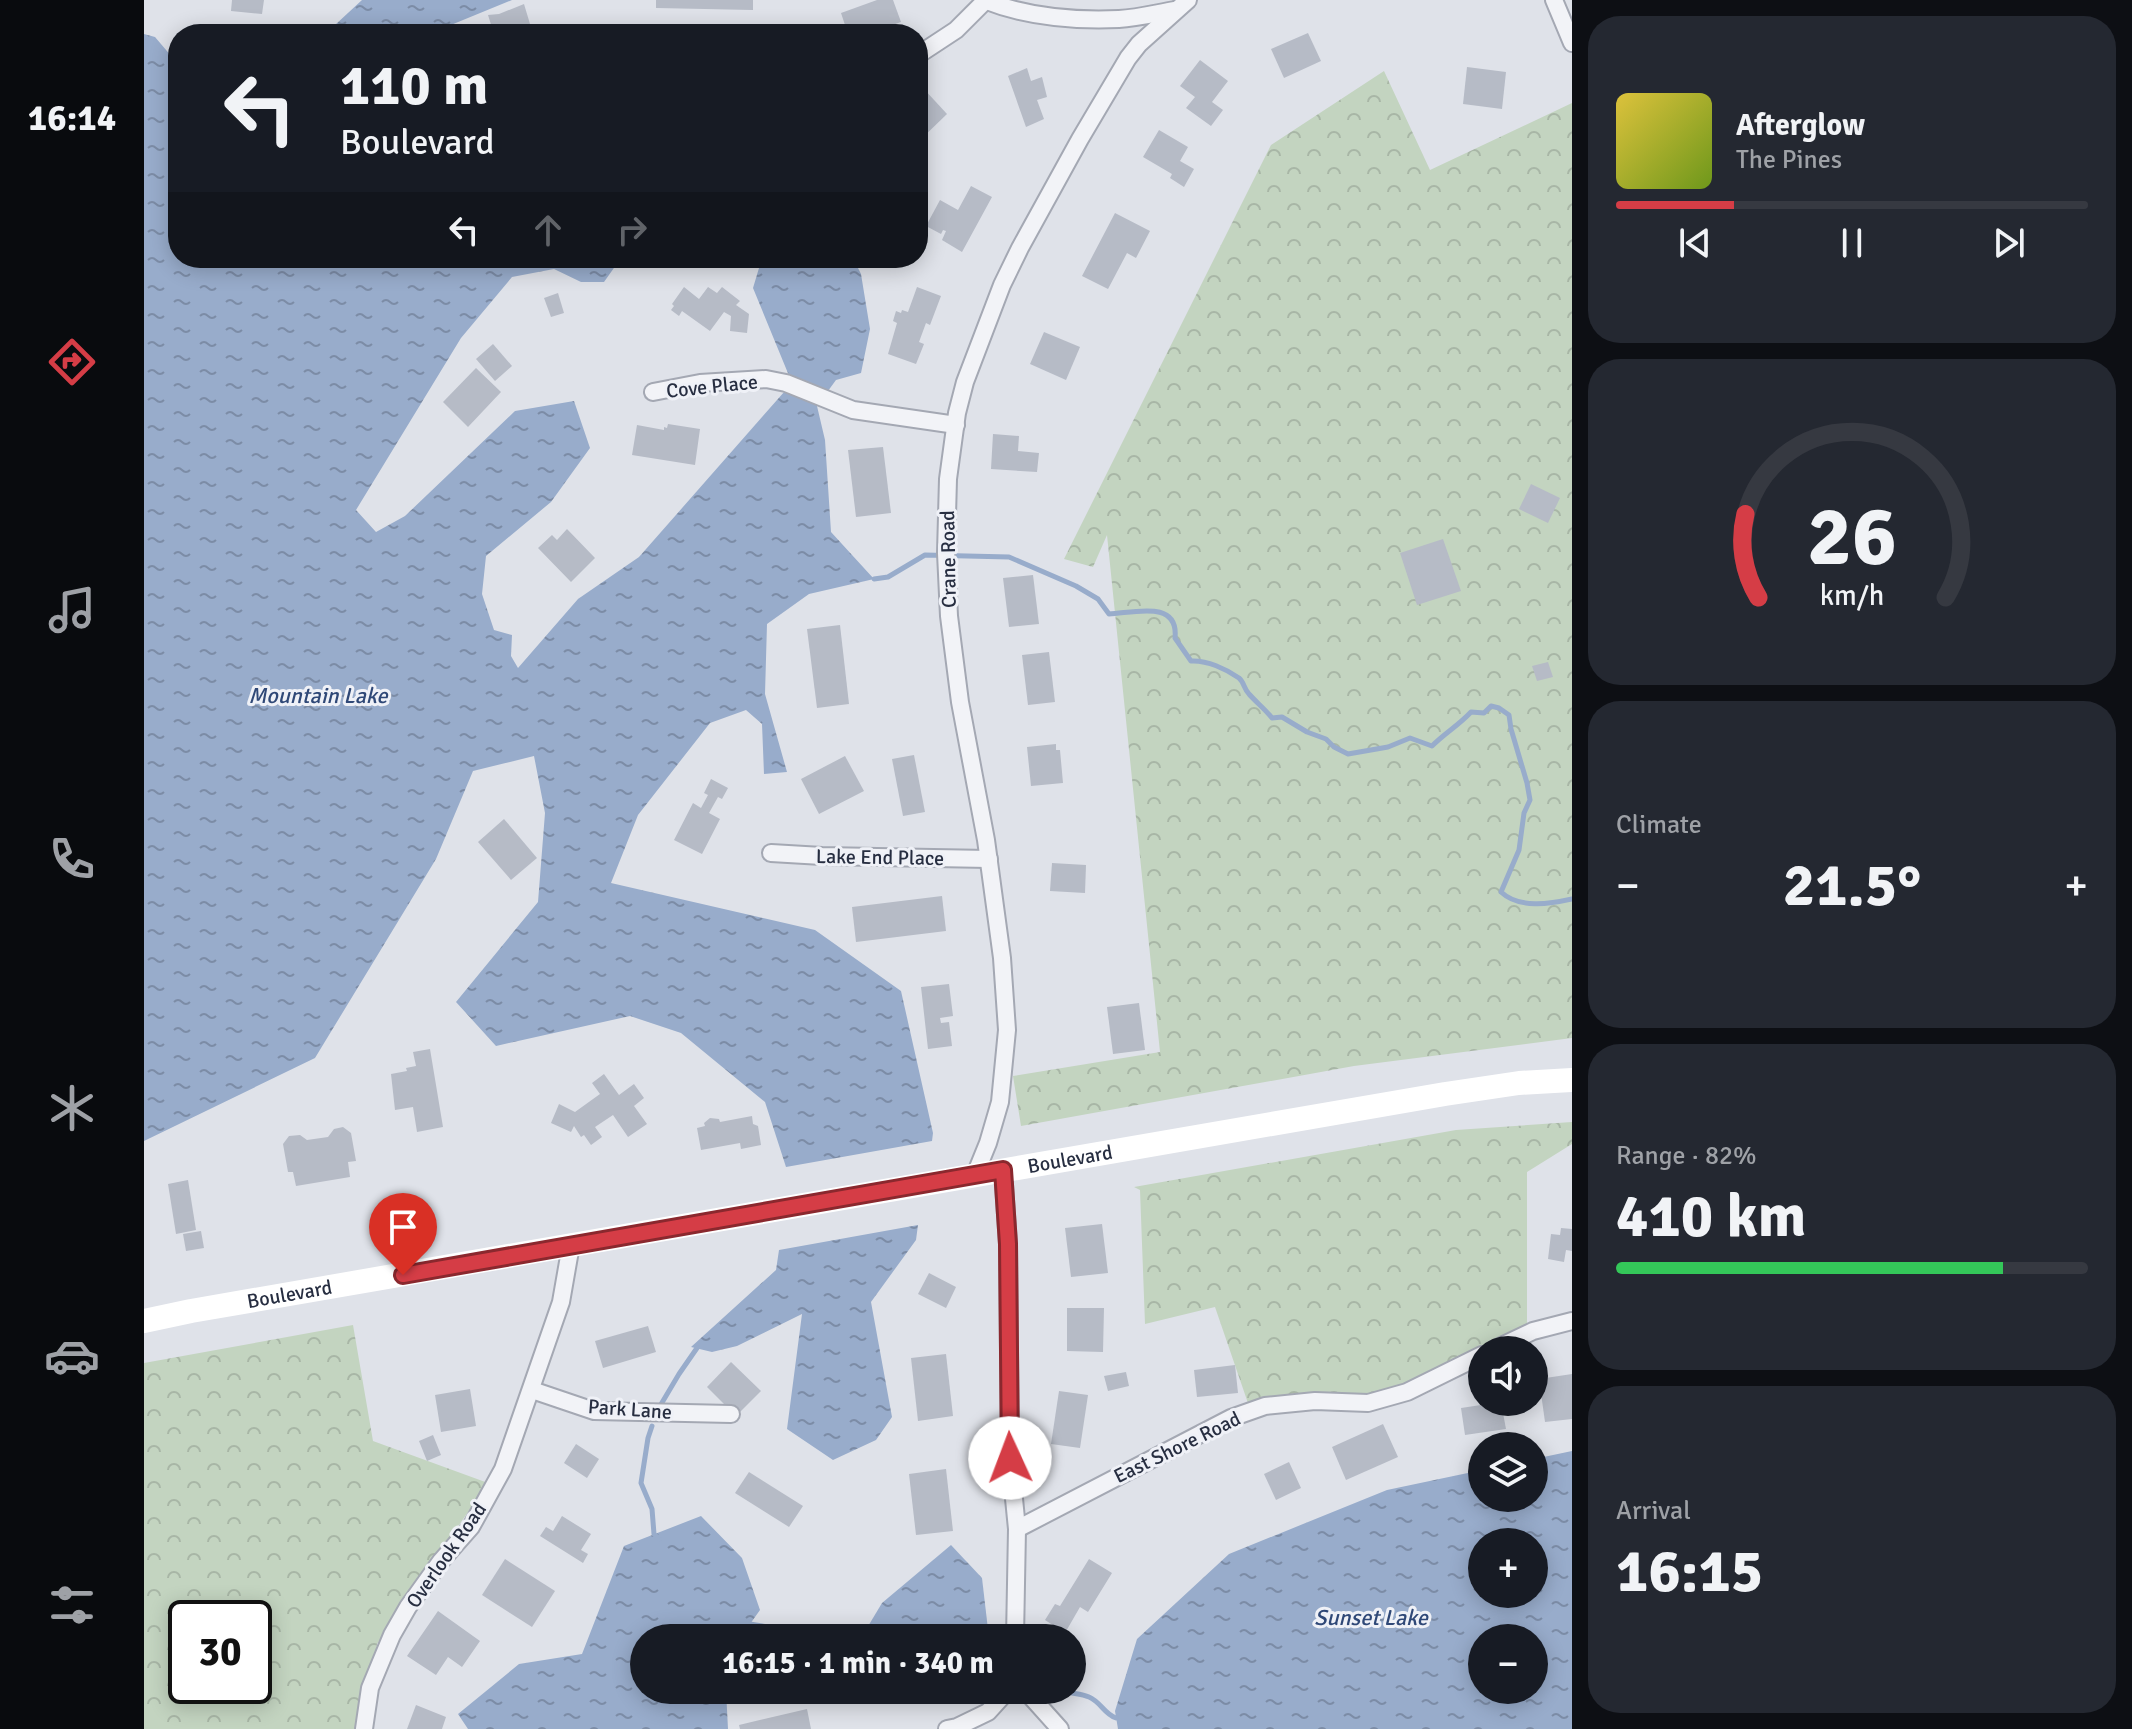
<!DOCTYPE html>
<meta charset="utf-8">
<style>
:root{--surface:#171b24;--page:#242831;--text:#f1f3f6;--muted:#9ea1a6;--line:#363941;--accent:#d53d46}
body{margin:0;font-family:Signika,sans-serif;background:var(--page);color:var(--text);height:100vh;display:flex;flex-direction:column;font-size:30px;white-space:nowrap}
*{box-sizing:border-box;margin:0}
p{font-size:26px;color:var(--muted)}
.icon{flex:none;width:44px;height:44px;fill:none;stroke:currentColor;stroke-width:2;stroke-linecap:round;stroke-linejoin:round}
.map{position:relative;flex:1;overflow:hidden}
.drawer{display:flex;flex-direction:column;gap:16px;padding:16px;background:#0d0f14;width:560px}
.drawer>*{flex:none}
.hud{position:absolute;left:24px;top:24px;width:760px;height:244px;border-radius:32px;box-shadow:0 4px 20px #0003;background:#171b24;color:var(--text);overflow:hidden}
.fabs{position:absolute;left:1324px;top:1336px;display:grid;gap:16px}
.fabs a{display:grid;place-items:center;width:80px;height:80px;border-radius:50%;background:var(--surface);box-shadow:0 4px 20px #0003;font-size:40px}
.speed{position:absolute;left:24px;top:1600px;display:flex;gap:16px;font-size:40px;font-weight:700;text-align:center}
.speed>*{display:grid;place-content:center;width:104px;height:104px;border-radius:50%;background:var(--surface);box-shadow:0 4px 20px #0003;line-height:1}
.speed .limit{border:4px solid #111;border-radius:12px;background:#fff;color:#111}
.pin{position:absolute;display:grid;place-items:center;width:68px;height:68px;color:#fff;margin:-82px -34px;border-radius:50% 50% 50% 0;rotate:-45deg;box-shadow:0 0 8px #0007}
.pin .icon{rotate:45deg}
.me{position:absolute;width:88px;margin:-44px;rotate:358deg;stroke-linejoin:round;filter:drop-shadow(0 0 6px #0008)}
.turn{display:flex;align-items:center;gap:28px;height:168px;padding:0 40px;font-size:36px}
.turn .icon{width:104px;height:104px;stroke-width:2.5}
.turn b{display:block;font-size:56px;line-height:68px}
.lanes{display:flex;align-items:center;height:76px;padding:0 40px;background:#0003;justify-content:center;gap:40px;direction:ltr}
.lanes .off{opacity:.35}
.big{font-size:60px;font-weight:700;line-height:1.1}
.drawer .card{flex:1;display:flex;flex-direction:column;justify-content:center;gap:12px;min-width:0;padding:0 28px;border-radius:32px;background:var(--page)}
.drawer .dial{align-items:center;gap:0}
.dial svg{height:208px;overflow:visible;fill:none;stroke:var(--line);stroke-width:7;stroke-linecap:round;text-anchor:middle}
.dial text{fill:var(--text);stroke:none}
.song{display:flex;align-items:center;gap:24px}
.cover{width:96px;height:96px;border-radius:12px;background:linear-gradient(135deg,hsl(50 70% 55%),hsl(80 70% 35%))}
.played{height:8px;border-radius:4px;background:linear-gradient(90deg,var(--accent) 25%,var(--line) 25%)}
.keys{display:flex;justify-content:space-around;direction:ltr}
.heat{display:flex;justify-content:space-between;align-items:center;font-size:44px;direction:ltr}
.charge{height:12px;border-radius:6px;background:linear-gradient(90deg,#34c759 82%,var(--line) 0)}
.trip{position:absolute;left:486px;top:1624px;width:456px;height:80px;border-radius:40px;background:var(--surface);box-shadow:0 4px 20px #0003;font-weight:700;line-height:80px;text-align:center}
main{display:flex;flex:1;min-height:0}
.tab-bar{display:flex;flex-direction:column;width:144px;justify-content:space-around;align-items:center;background:#090b0e;color:var(--muted)}
.tab-bar .icon{width:56px;height:56px}
.tab-bar .active{color:var(--accent)}
.tab-bar b{font-size:36px;color:var(--text)}
.map>svg:first-child{display:block}
.forest{fill:url(#forest-crowns);fill-rule:evenodd}
.water{fill:url(#water-ripples);fill-rule:evenodd}
.lines{fill:none;stroke-linecap:round;stroke-linejoin:round}
.stream{stroke:#98accb;stroke-width:5}
.building{fill:#b6bbc6}
.street-casing{stroke:#a4a8b3;stroke-width:20}
.street{stroke:#f2f3f7;stroke-width:16}
.secondary{stroke:#fff;stroke-width:24}
.route-casing{stroke:#8a282e;stroke-width:20}
.route{stroke:#d53d46;stroke-width:14}
.labels{text-anchor:middle;stroke-width:6;stroke-linejoin:round;paint-order:stroke}
.street-label{font-size:20px;fill:#272e41;stroke:#eff1f7}
.water-label{font-size:22px;font-style:italic;fill:#2f4877;stroke:#eff1f7}
</style>
<main>
<nav class="tab-bar">
<b>16:14</b>
<svg class="icon active" aria-label="directions" viewBox="0 0 24 24"><path d="M12 3l9 9-9 9-9-9zM9 14v-3h6M13 9l2 2-2 2"/></svg>
<svg class="icon" aria-label="music" viewBox="0 0 24 24"><path d="M9 18V5l10-2v13"/><circle cx="6" cy="18" r="3"/><circle cx="16" cy="16" r="3"/></svg>
<svg class="icon" aria-label="phone" viewBox="0 0 24 24"><path d="M5 4h4l2 5-3 2q2 4 5 5l2-3 5 2v4C11 20 4 13 5 4z"/></svg>
<svg class="icon" aria-label="climate" viewBox="0 0 24 24"><path d="M12 3v18M4 7l16 10M4 17L20 7"/></svg>
<svg class="icon" aria-label="car" viewBox="0 0 24 24"><path d="M5 17H2v-5l4-1 3-4h7l3 4 3 1v5h-3M9 17h6M6 11h13"/><circle cx="7" cy="17" r="2"/><circle cx="17" cy="17" r="2"/></svg>
<svg class="icon" aria-label="filters" viewBox="0 0 24 24"><path d="M4 7h16M4 17h16"/><circle cx="9" cy="7" r="2"/><circle cx="15" cy="17" r="2"/></svg>
</nav>
<div class="map">
<svg width="1428" height="1729" viewBox="0 0 1428 1729">
<defs>
<pattern id="forest-crowns" width="20" height="18" patternUnits="userSpaceOnUse" patternTransform="scale(2)"><rect width="20" height="18" fill="#c3d4c0"/><path d="M2 6a3 3 0 1 1 6 0M12 15a3 3 0 1 1 6 0" fill="none" stroke="#a8b6a6"/></pattern>
<pattern id="water-ripples" width="26" height="14" patternUnits="userSpaceOnUse" patternTransform="scale(2)"><rect width="26" height="14" fill="#98accb"/><path d="M2 4q2-2 4 0t4 0M15 11q2-2 4 0t4 0" fill="none" stroke="#7c8ca6"/></pattern>
</defs>
<rect width="100%" height="100%" fill="#dfe2e9"/>
<g class="forest">
<path d="M1240,71L1286,170L1428,103V1038L1210,1066L877,1126L869,1076L1016,1052L963,535L949,567L920,559L1127,145Z"/>
<path d="M1428,1122V1144L1383,1172V1337L1242,1396L1106,1409L1071,1307L1001,1324L996,1190L990,1187L1312,1130Z"/>
<path d="M209,1325L229,1441L344,1483L233,1644L222,1729H0V1363ZM42,1618H110V1686H42Z"/>
</g>
<g class="water">
<path d="M218,0H368L302,27L301,34H174L191,25Z"/>
<path d="M0,34L11,37L34,64V258H477L460,282H437L410,269L368,277L317,338L212,510L232,532L261,516L371,411L430,401L446,448L407,502L342,556L338,594L350,630L368,635L367,656L374,668L434,599L495,557L648,383L609,288L618,258H709L717,274L726,329L717,373L692,380L673,406L681,440L687,532L730,579L665,594L623,624L621,694L643,772L620,774L618,724L602,710L566,723L494,815L467,883L671,930L757,991L789,1133L788,1141L642,1167L621,1102L537,1033L486,1016L352,1046L312,1002L394,902L401,813L390,756L329,771L292,859L171,1058L0,1141Z"/>
<path d="M774,1225L772,1240L727,1302L748,1417L732,1440L689,1460L643,1429L658,1314L593,1346L568,1352L547,1347L632,1270L635,1250Z"/>
<path d="M1428,1451V1729H974L971,1711L993,1639L1085,1554L1243,1490L1338,1470V1498H1390V1459ZM1338,1542H1390V1594H1338ZM1338,1638H1390V1690H1338Z"/>
<path d="M557,1516L598,1558L616,1610L596,1638H500V1690H582L584,1729H324L314,1714L375,1664L438,1654L480,1546Z"/>
<path d="M807,1545L838,1578L845,1638H717L738,1603Z"/>
</g>
<g class="lines">
<g class="stream">
<path d="M730,579L744,577L781,555L865,557L932,586L954,599L965,614C989,613 1035,599 1031,638L1047,661C1063,660 1082,669 1095,678C1100,682 1100,689 1105,694C1112,702 1121,709 1128,718L1138,717L1163,732L1182,739L1190,747L1204,754L1244,747L1266,738L1288,746C1301,733 1315,725 1327,712L1340,713L1347,706L1355,708L1365,715L1367,729L1383,783L1386,800L1380,813L1375,850L1357,892C1375,909 1406,904 1428,899"/>
<path d="M516,1406L535,1374L553,1348"/>
<path d="M508,1426L504,1438L497,1483L508,1509L510,1534L515,1539"/>
<path d="M604,1622L606,1624L693,1638"/>
<path d="M917,1690C926,1694 936,1693 945,1697C957,1702 960,1714 972,1718"/>
</g>
</g>
<g class="building">
<path d="M88,0H120L118,14L87,11Z"/>
<path d="M512,0H609V10L512,8Z"/>
<path d="M733,0H749L757,22L722,34H704L697,13Z"/>
<path d="M380,4L389,34H350L344,15L355,14Z"/>
<path d="M1164,33L1177,61L1140,78L1127,49Z"/>
<path d="M1056,60L1084,81L1068,102L1079,110L1067,126L1042,108L1051,97L1036,86Z"/>
<path d="M1323,67L1362,72L1358,109L1319,104Z"/>
<path d="M883,68L887,81L898,77L903,97L893,100L900,119L882,127L864,76Z"/>
<path d="M779,88L803,114L774,142V92Z"/>
<path d="M1015,130L1044,147L1036,161L1050,169L1040,187L1026,178L1028,174L999,157Z"/>
<path d="M827,186L848,197L818,252L798,240L802,231L799,230L797,234L782,226L796,200L814,210Z"/>
<path d="M971,213L1006,231L992,258L983,253L964,289L938,276Z"/>
<path d="M540,287L555,299L564,287L573,293L578,287L596,301L592,305L605,314L603,333L586,331L587,316L580,312L566,331L538,311L535,316L527,310L530,306L528,304Z"/>
<path d="M773,287L797,296L786,325L782,323L775,342L780,344L772,364L744,354L753,323L749,321L752,311L757,313L758,310L764,312Z"/>
<path d="M414,293L420,313L407,317L400,298Z"/>
<path d="M900,332L936,347L922,380L886,364Z"/>
<path d="M349,344L368,366L351,381L332,359Z"/>
<path d="M332,368L357,392L324,427L299,402Z"/>
<path d="M524,424L556,429L551,465L488,455L493,425L520,430V427L523,428Z"/>
<path d="M849,434L875,436L874,451L895,453L893,472L847,469Z"/>
<path d="M739,447L747,513L712,517L704,450Z"/>
<path d="M1387,484L1416,498L1404,523L1375,509Z"/>
<path d="M423,529L451,558L427,582L394,548L408,535L413,540Z"/>
<path d="M1299,539L1317,591L1273,605L1256,553Z"/>
<path d="M889,575L895,624L865,627L859,578Z"/>
<path d="M696,625L705,704L673,708L663,629Z"/>
<path d="M905,652L911,702L884,705L878,655Z"/>
<path d="M1404,662L1409,677L1393,681L1388,666Z"/>
<path d="M912,744V750H916L919,783L887,786L883,747Z"/>
<path d="M770,755L781,812L759,816L748,759Z"/>
<path d="M701,756L720,791L675,814L657,779Z"/>
<path d="M567,779L584,788L578,799L574,797L565,813L576,819L558,854L530,840L549,803L557,808L564,795L560,793Z"/>
<path d="M360,819L393,858L367,880L334,842Z"/>
<path d="M908,863L942,865L941,893L906,891Z"/>
<path d="M798,896L802,931L712,942L708,907Z"/>
<path d="M805,984L809,1016L796,1018L797,1023L805,1022L808,1046L784,1049L777,987Z"/>
<path d="M995,1003L1001,1050L969,1054L963,1007Z"/>
<path d="M286,1049L299,1127L273,1132L269,1107L251,1110L247,1074L263,1071L262,1068L272,1066L269,1052Z"/>
<path d="M460,1074L475,1095L490,1084L500,1098L490,1106L503,1124L484,1137L469,1115L451,1127L458,1137L447,1145L440,1135L437,1137L430,1126L427,1132L407,1123L415,1104L431,1112L456,1094L448,1083Z"/>
<path d="M608,1116L609,1124L614,1126L617,1145L597,1149L596,1143L557,1150L553,1128L561,1126L560,1123L566,1118L575,1119L576,1122Z"/>
<path d="M199,1127L207,1133L212,1161L204,1162L206,1177L152,1186L149,1172H144L139,1144L145,1136L156,1135L163,1140L184,1137L190,1129Z"/>
<path d="M44,1180L52,1230L32,1234L24,1184Z"/>
<path d="M958,1224L964,1273L927,1277L921,1228Z"/>
<path d="M1417,1228L1428,1229V1251L1422,1250L1420,1262L1404,1259L1407,1234L1416,1235Z"/>
<path d="M57,1231L60,1248L42,1251L39,1234Z"/>
<path d="M785,1273L812,1287L802,1308L774,1294Z"/>
<path d="M923,1308H960L959,1352L923,1351Z"/>
<path d="M504,1326L512,1352L459,1368L451,1341Z"/>
<path d="M802,1354L809,1416L774,1421L767,1358Z"/>
<path d="M587,1362L617,1391L592,1416L563,1387Z"/>
<path d="M1091,1365L1094,1393L1053,1397L1050,1370Z"/>
<path d="M982,1372L985,1386L964,1391L960,1376Z"/>
<path d="M1428,1374V1419L1401,1422L1395,1379Z"/>
<path d="M326,1389L332,1426L297,1432L291,1395Z"/>
<path d="M915,1391L944,1395L936,1448L907,1444Z"/>
<path d="M1357,1402L1362,1429L1321,1435L1317,1408Z"/>
<path d="M1239,1424L1254,1457L1202,1480L1188,1447Z"/>
<path d="M289,1435L297,1455L283,1461L275,1441Z"/>
<path d="M432,1444L455,1459L443,1478L420,1463Z"/>
<path d="M1145,1462L1157,1488L1132,1500L1120,1474Z"/>
<path d="M802,1469L809,1531L772,1535L765,1474Z"/>
<path d="M605,1472L659,1506L645,1527L591,1493Z"/>
<path d="M418,1516L447,1534L437,1550L444,1554L439,1563L396,1536L402,1527L409,1531Z"/>
<path d="M361,1559L411,1591L388,1627L338,1595Z"/>
<path d="M945,1559L968,1573L944,1612L936,1607L921,1633L901,1620L911,1604L916,1606Z"/>
<path d="M294,1611L336,1641L318,1667L304,1657L292,1675L263,1656Z"/>
<path d="M272,1705L302,1717L298,1729H263Z"/>
<path d="M663,1709L667,1729H596L595,1725Z"/>
</g>
<g class="lines">
<g class="street-casing">
<g id="street">
<path d="M840,0C883,17 929,21 975,19C994,18 1013,13 1031,10"/>
<path d="M1410,0L1428,43"/>
<path d="M774,55L812,30L841,1"/>
<path d="M509,392L556,383L622,379L642,383L709,410L812,425"/>
<path d="M627,853L678,856L845,859"/>
<path d="M859,1170L864,1244L866,1458L873,1529L871,1638"/>
<path d="M831,1175L844,1143L856,1102L863,1030L858,958L842,840L816,702L805,616L802,553L804,479L813,413L821,382L858,285L876,248L936,139L984,58L995,44L1044,0"/>
<path d="M1349,1350L1389,1331L1428,1321"/>
<path d="M388,1390L450,1411L587,1414"/>
<path d="M873,1529L1087,1418L1121,1406L1171,1401L1224,1403L1263,1392L1338,1355"/>
<path d="M881,1690L916,1729"/>
<path d="M220,1729L226,1688L248,1635L264,1607L297,1561L327,1527L359,1469L417,1302L427,1245"/>
<path d="M803,1729L813,1727L844,1712L864,1690"/>
</g>
</g>
<use href="#street" class="street"/>
<path class="secondary" id="s1" d="M0,1321L47,1311L1301,1094L1375,1083L1428,1080"/>
</g>
<g class="lines">
<g class="route-casing">
<path id="route" d="M259,1275L859,1170L864,1244L866,1458"/>
</g>
<use href="#route" class="route"/>
</g>
<g class="labels">
<g class="street-label">
<text transform="translate(568 386) rotate(-6)" y="7">Cove Place</text>
<text transform="translate(804 559) rotate(-91)" y="7">Crane Road</text>
<text transform="translate(736 857) rotate(1)" y="7">Lake End Place</text>
<text dy="7" stroke="none"><textPath href="#s1" startOffset="940">Boulevard</textPath></text>
<text dy="7" stroke="none"><textPath href="#s1" startOffset="148">Boulevard</textPath></text>
<text transform="translate(486 1409) rotate(4)" y="7">Park Lane</text>
<text transform="translate(1033 1447) rotate(-26)" y="7">East Shore Road</text>
<text transform="translate(302 1555) rotate(-55)" y="7">Overlook Road</text>
</g>
<g class="water-label">
<text x="174" y="703">Mountain Lake</text>
<text x="1227" y="1625">Sunset Lake</text>
</g>
</g>
</svg>
<div class="fabs">
<a><svg class="icon" aria-label="sound" viewBox="0 0 24 24"><path d="M4 9h4l5-4v14l-5-4H4zM17 9q2 3 0 6"/></svg></a>
<a><svg class="icon" aria-label="layers" viewBox="0 0 24 24"><path d="M12 4l9 5-9 5-9-5zM3 14l9 5 9-5"/></svg></a>
<a>+</a>
<a>−</a>
</div>
<div class="speed"><div class="limit">30</div></div>
<div class="pin" style="left:259px;top:1275px;background:#d93025"><svg class="icon" aria-label="arrive" viewBox="0 0 24 24"><path d="M6 21V4h12l-3 4 3 4H6"/></svg></div>
<svg class="me" style="left:866px;top:1458px" viewBox="-20 -20 40 40"><circle r="19" fill="#fff"/><path d="M0-13L10 11 0 6-10 11z" fill="#d53d46"/></svg>
<div class="trip">16:15 · 1 min · 340 m</div>
<div class="hud">
<div class="turn"><svg class="icon" aria-label="left" viewBox="0 0 24 24"><path d="M17 20v-9H6M10 6l-5 5 5 5"/></svg><div><b>110 m</b>Boulevard</div></div>
<div class="lanes"><svg class="icon" aria-label="left" viewBox="0 0 24 24"><path d="M17 20v-9H6M10 6l-5 5 5 5"/></svg><svg class="icon off" aria-label="ahead" viewBox="0 0 24 24"><path d="M12 20V5M6 11l6-6 6 6"/></svg><svg class="icon off" aria-label="right" viewBox="0 0 24 24"><path d="M7 20v-9h11M14 6l5 5-5 5"/></svg></div>
</div>
</div>
<section class="drawer">
<div class="card">
<div class="song"><i class="cover"></i><div><b>Afterglow</b><p>The Pines</p></div></div>
<div class="played"></div>
<div class="keys"><svg class="icon" aria-label="previous" viewBox="0 0 24 24"><path d="M18 5L8 12l10 7zM5 5v14"/></svg><svg class="icon" aria-label="pause" viewBox="0 0 24 24"><path d="M8 5v14M16 5v14"/></svg><svg class="icon" aria-label="next" viewBox="0 0 24 24"><path d="M6 5l10 7-10 7zM19 5v14"/></svg></div>
</div>
<div class="card dial"><svg viewBox="0 0 100 80">
<path d="M14 69A42 42 0 1 1 86 69"/>
<path d="M14 69A42 42 0 0 1 9 37" stroke="#d53d46"/>
<text x="50" y="56" font-size="32" font-weight="700">26</text>
<text x="50" y="72" font-size="11">km/h</text>
</svg></div>
<div class="card"><p>Climate</p>
<div class="heat"><a>−</a><b class="big">21.5°</b><a>+</a></div>
</div>
<div class="card"><p>Range · 82%</p><b class="big">410 km</b><div class="charge"></div></div>
<div class="card"><p>Arrival</p><b class="big">16:15</b></div>
</section>
</main>
